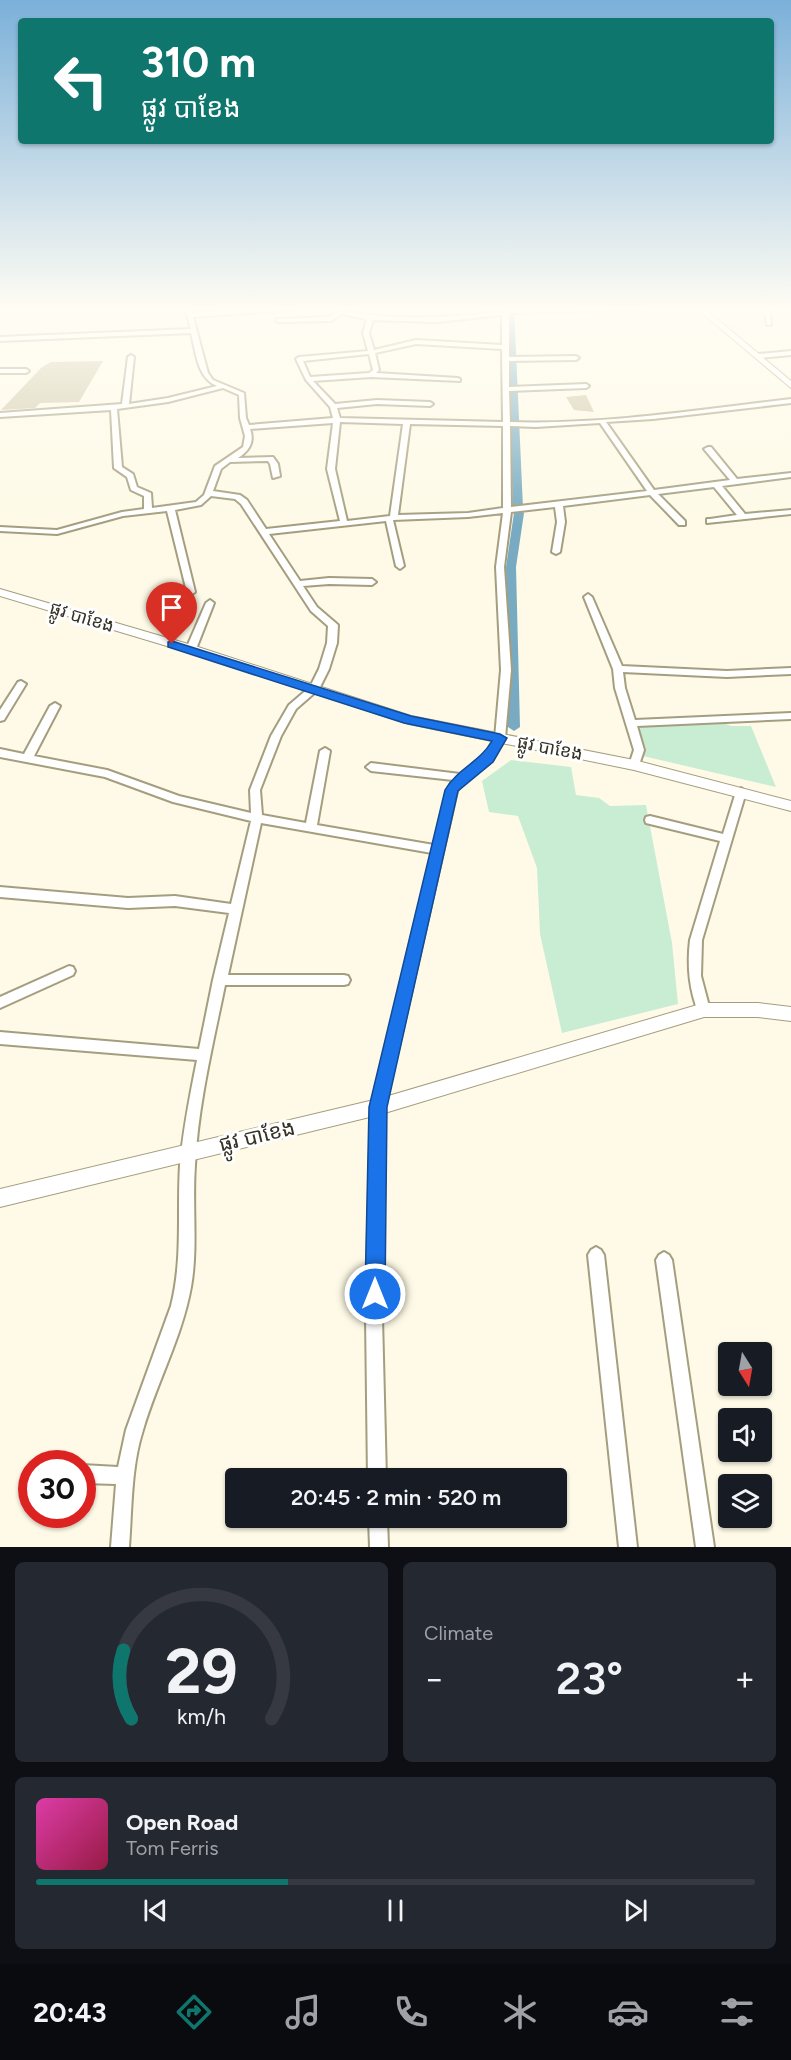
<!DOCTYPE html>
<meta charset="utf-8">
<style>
:root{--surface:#171b24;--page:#242831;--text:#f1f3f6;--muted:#9ea1a6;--line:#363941;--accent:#0f766e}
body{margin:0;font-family:Figtree,"Noto Sans Khmer",sans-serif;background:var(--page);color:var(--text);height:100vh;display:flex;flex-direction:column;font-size:22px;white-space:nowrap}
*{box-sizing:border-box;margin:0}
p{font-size:20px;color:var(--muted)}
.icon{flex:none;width:33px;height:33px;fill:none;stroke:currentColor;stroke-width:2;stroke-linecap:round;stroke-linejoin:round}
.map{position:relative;height:1547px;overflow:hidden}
.side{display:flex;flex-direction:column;gap:15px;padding:15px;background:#0d0f14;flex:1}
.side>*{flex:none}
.guide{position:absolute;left:18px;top:18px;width:756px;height:126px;border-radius:6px;box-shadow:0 2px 4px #0004;background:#0f766e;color:#fff;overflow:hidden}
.needle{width:39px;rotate:169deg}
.fabs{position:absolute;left:718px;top:1342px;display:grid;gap:12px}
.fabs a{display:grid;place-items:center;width:54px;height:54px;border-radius:6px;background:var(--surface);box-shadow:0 2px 4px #0004;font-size:30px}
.speed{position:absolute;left:18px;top:1450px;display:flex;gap:12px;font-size:30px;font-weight:700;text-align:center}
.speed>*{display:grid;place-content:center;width:78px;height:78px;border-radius:50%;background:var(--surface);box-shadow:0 2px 4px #0004;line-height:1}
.speed .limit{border:9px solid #d22;background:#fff;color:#111}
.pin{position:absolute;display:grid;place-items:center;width:51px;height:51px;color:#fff;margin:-62px -26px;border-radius:50% 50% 50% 0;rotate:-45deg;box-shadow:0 0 6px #0007}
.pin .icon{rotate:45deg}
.me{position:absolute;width:66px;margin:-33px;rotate:0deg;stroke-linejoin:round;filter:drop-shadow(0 0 4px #0008)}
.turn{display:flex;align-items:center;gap:21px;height:126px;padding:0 24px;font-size:27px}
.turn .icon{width:78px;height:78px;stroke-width:2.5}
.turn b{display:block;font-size:42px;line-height:51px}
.big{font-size:45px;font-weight:600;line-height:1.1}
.side .widget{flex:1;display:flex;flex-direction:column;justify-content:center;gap:9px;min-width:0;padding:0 21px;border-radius:9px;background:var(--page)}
.side .dial{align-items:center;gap:0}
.dial svg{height:156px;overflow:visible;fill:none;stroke:var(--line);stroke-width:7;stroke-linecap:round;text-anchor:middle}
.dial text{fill:var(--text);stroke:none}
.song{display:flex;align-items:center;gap:18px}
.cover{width:72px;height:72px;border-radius:9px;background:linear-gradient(135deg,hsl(320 70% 55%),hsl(340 70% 35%))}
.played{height:6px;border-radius:3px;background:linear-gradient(90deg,var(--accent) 35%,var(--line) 35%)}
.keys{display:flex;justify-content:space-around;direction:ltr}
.heat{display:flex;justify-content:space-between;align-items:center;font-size:33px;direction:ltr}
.side .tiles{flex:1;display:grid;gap:15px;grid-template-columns:1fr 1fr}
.widget:last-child{grid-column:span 2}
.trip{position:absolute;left:225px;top:1468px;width:342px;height:60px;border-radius:6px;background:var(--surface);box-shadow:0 2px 4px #0004;font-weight:600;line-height:60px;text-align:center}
.tab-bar{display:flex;height:96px;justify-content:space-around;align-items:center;background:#090b0e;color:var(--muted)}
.tab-bar .icon{width:42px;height:42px}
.tab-bar .active{color:var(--accent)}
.tab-bar b{font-size:27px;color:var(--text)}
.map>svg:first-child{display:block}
.green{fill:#c9edd3}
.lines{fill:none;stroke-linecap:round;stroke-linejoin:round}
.canal{fill:#78abc2;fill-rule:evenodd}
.building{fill:#ccc5a5}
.minor-casing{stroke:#a49e7f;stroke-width:4}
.tertiary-casing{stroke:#a49e7f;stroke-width:2}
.minor{fill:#fff;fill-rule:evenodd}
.tertiary{fill:#fff;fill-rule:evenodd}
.route{fill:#1a73e8;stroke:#114b97;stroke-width:1.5}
.labels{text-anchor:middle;stroke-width:6;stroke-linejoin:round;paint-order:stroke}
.street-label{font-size:18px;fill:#353326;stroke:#fff}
.near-street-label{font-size:21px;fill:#353326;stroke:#fff}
</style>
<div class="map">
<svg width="791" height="1547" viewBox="0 0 791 1547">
<rect width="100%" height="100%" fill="#fefae7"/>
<g class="green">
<path d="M721,722L731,726H751L776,787L643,756L635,725Z"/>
<path d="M511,760L571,767L576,795L599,798L610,806L646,805L672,943L678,1004L562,1033L540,934L537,868L518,816L489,812L482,781Z"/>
</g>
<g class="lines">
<path class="canal" d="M506,308H514L523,508L521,510L524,513L516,567L520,727L514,731L508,727L506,567L514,513L516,511L513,508Z"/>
</g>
<g class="building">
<path d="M103,361L79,402L40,403L35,408L1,410L42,367L51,362Z"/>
<path d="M586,395L594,412L574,410L566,397Z"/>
</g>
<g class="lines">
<g class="minor-casing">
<g id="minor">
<path d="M185,308H191L192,313L269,308H295L292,310L193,317L208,373L213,380L244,393L246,418L249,425L333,418L330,407L306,380L296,359L299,357L368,351L363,333L367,319L342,314L331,321L278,322L276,321V319L330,317L341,310C396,322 446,317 502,312V308L508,309L645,308L642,310L509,313V357L576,356L579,358L576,360L509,361V387L586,384L589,386L586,388L509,391L510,422C602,425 699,410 791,399V403L653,419L606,422L654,490L730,480L704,449L708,447H711L737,479L791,473V477L722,486L745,514L791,510V514L707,523V519H710L737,515L714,487L658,494L685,521V525H679L650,495L563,506L565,522L560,552L556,554L552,552L557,522L555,507L511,512L504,567L511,670L505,738L492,761L463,783L457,791L385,1107L382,1317L386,1479H368L366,1317L371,1107L432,853L261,823L228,975H344L348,976L350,980L348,984L344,985H225C213,1044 198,1105 195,1165C192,1206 198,1247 191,1287C182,1337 157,1382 143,1430C131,1467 132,1508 129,1547H111L116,1484L82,1483V1465L118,1467L126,1430L171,1306C183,1258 177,1213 180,1165C183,1130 190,1095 197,1060L0,1044V1032L199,1049L213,980L229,913L175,906L128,908L0,897V887L128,898L175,896L231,904L251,821L173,802L105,777L0,757V749L24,754L50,706L55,703L60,706L34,756L107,770L179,796L251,813L250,790L271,736L289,705L310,687L319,669L327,643L328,626L311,611L241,504L235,499L211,496L201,505L175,510L195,592L191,595L187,592L167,511L123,516L57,534L0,531V527L57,530L122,512L144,509V496L131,490L127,477L114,468L111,410L0,417V413L122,404L128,357L131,355L134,357L129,404L168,398L217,386C197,378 196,352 191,333L0,341V337L191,329ZM502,315V345L416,340L374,350L369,333L373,320L437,322ZM416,344L502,349L503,422L340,418L337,408L377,404L430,406L433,404L430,402L377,400L335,404L313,381L371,377L460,381V379L458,378L376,373L379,370L375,353ZM369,354L373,370L369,373L310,377L303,361ZM223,388L239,395L240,418L245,436L243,447L215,466L204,495L196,502L152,508L151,493L137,487L133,474L122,467L117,409L168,402ZM340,422L403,424L390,516L347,521L335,469ZM333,423L327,469L340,521L266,529L247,500L240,495L213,491L221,469L230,462L268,461L270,464L273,478L280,476L278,464L273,457L238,458C249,451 255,442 250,429ZM600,423L647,491L511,507L510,426L536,427ZM410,424L503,426V508L468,513L398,515ZM503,513L496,567L501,670L495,738L484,755L460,774L371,763L366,767L371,771L453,780L447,790L434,845L317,825L330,751L325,748L320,751L306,823L262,815L260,790L281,736L296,709L319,689L329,669L337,643L338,625L317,607L303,586L329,584L372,585L376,582L372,579L329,578L300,581L269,534L386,521L396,566L400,569L404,566L393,520L468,517Z"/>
<path d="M759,308H765L770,313L771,325H767L765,314Z"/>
<path d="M791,351V355L758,358L755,356L758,354Z"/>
<path d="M0,369H26L29,371L26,373H0Z"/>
<path d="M588,594L592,597L622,666L727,671L791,668V674L727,677L623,672L625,688L635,720L791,713V719L637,726L644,750L638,768H630L629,765L634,750L615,688L613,669L584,597Z"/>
<path d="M210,600L214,603L196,649L194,651H188L186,649L206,603Z"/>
<path d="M21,681L26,684L4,720L0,721V710L18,682Z"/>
<path d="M741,788L746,792L702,940L701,976L710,1010L709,1014L704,1015L699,1014C689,990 687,965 690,940L720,841L650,824L646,823L645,820L646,817L650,816L723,834L736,792Z"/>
<path d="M69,966L73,967L75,971L73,975L0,1008V997Z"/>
<path d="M596,1247L601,1250L604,1255L637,1547H619L588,1255L591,1250Z"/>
<path d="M664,1252L669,1255L672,1260L714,1547H696L656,1260L659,1255Z"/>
<path d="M369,1518H387L388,1547H370Z"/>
</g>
</g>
<g class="tertiary-casing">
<g id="tertiary">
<path d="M696,308H704L791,381V388Z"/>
<path d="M0,589L195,646L411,716L634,760L791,801V811L634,770L409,724L187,652L0,596Z"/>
<path d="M704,1003H758L791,1007V1021L758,1017H704L378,1115L0,1207V1189L378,1099Z"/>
</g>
</g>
<use href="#minor" class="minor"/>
<use href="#tertiary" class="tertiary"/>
</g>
<linearGradient id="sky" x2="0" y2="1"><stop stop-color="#7bb0d9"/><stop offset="0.59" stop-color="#fffdf4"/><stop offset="1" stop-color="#fffdf4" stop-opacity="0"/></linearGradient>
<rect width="791" height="524" fill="url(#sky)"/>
<path class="route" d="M172,641L411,716L500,734L507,738L493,762L458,791L387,1107L385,1294L382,1301L375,1304L368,1301L365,1294L369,1107L445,790C457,769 480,762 492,741L404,723L168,647V642Z"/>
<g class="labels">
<g class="street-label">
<text transform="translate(82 617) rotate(17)" y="6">ផ្លូវ បាខែង</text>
<text transform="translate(550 748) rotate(11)" y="6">ផ្លូវ បាខែង</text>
</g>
<g class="near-street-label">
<text transform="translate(257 1136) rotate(-13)" y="7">ផ្លូវ បាខែង</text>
</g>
</g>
</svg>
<div class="fabs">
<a><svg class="needle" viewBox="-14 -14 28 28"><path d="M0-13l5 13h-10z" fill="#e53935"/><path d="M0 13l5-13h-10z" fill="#9ea1a6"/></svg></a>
<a><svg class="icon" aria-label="sound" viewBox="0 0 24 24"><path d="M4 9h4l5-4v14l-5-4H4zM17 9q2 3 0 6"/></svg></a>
<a><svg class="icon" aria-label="layers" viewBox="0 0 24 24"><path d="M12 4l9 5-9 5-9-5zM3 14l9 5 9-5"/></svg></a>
</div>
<div class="speed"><div class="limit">30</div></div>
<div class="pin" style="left:172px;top:644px;background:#d93025"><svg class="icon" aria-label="arrive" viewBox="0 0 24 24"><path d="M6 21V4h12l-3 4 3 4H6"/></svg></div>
<svg class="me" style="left:375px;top:1294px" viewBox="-20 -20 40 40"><circle r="17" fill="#1a73e8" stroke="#fff" stroke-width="3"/><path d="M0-11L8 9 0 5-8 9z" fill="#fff"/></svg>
<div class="trip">20:45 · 2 min · 520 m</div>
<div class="guide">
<div class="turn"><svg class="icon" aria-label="left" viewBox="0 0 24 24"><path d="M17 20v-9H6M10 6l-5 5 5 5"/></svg><div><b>310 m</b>ផ្លូវ បាខែង</div></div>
</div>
</div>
<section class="side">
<div class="tiles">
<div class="widget dial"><svg viewBox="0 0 100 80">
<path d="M14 69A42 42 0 1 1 86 69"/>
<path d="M14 69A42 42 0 0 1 10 34" stroke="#0f766e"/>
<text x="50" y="56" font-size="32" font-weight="700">29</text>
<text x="50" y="72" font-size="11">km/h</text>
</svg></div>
<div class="widget"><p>Climate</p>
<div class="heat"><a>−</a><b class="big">23°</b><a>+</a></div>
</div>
<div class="widget">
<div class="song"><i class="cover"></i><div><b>Open Road</b><p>Tom Ferris</p></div></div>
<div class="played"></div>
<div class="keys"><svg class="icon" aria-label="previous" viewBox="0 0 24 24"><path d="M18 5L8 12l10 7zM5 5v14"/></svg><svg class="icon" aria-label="pause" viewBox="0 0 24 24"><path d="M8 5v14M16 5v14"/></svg><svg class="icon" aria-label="next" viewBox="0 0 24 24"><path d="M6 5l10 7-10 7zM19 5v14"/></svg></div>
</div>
</div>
</section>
<nav class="tab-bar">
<b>20:43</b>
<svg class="icon active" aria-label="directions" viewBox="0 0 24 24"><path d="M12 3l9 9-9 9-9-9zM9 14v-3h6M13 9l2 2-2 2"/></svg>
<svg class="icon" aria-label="music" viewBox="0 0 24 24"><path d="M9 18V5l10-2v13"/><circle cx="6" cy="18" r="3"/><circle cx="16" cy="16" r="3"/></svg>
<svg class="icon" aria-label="phone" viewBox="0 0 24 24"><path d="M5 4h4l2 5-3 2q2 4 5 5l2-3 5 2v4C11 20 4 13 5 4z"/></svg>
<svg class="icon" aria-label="climate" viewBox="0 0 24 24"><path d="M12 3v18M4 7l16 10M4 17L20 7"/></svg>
<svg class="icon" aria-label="car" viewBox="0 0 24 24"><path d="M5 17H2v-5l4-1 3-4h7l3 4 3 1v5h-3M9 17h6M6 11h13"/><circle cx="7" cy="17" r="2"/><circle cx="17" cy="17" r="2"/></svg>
<svg class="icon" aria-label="filters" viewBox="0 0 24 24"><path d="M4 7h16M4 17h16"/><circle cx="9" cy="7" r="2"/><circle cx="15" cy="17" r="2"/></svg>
</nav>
